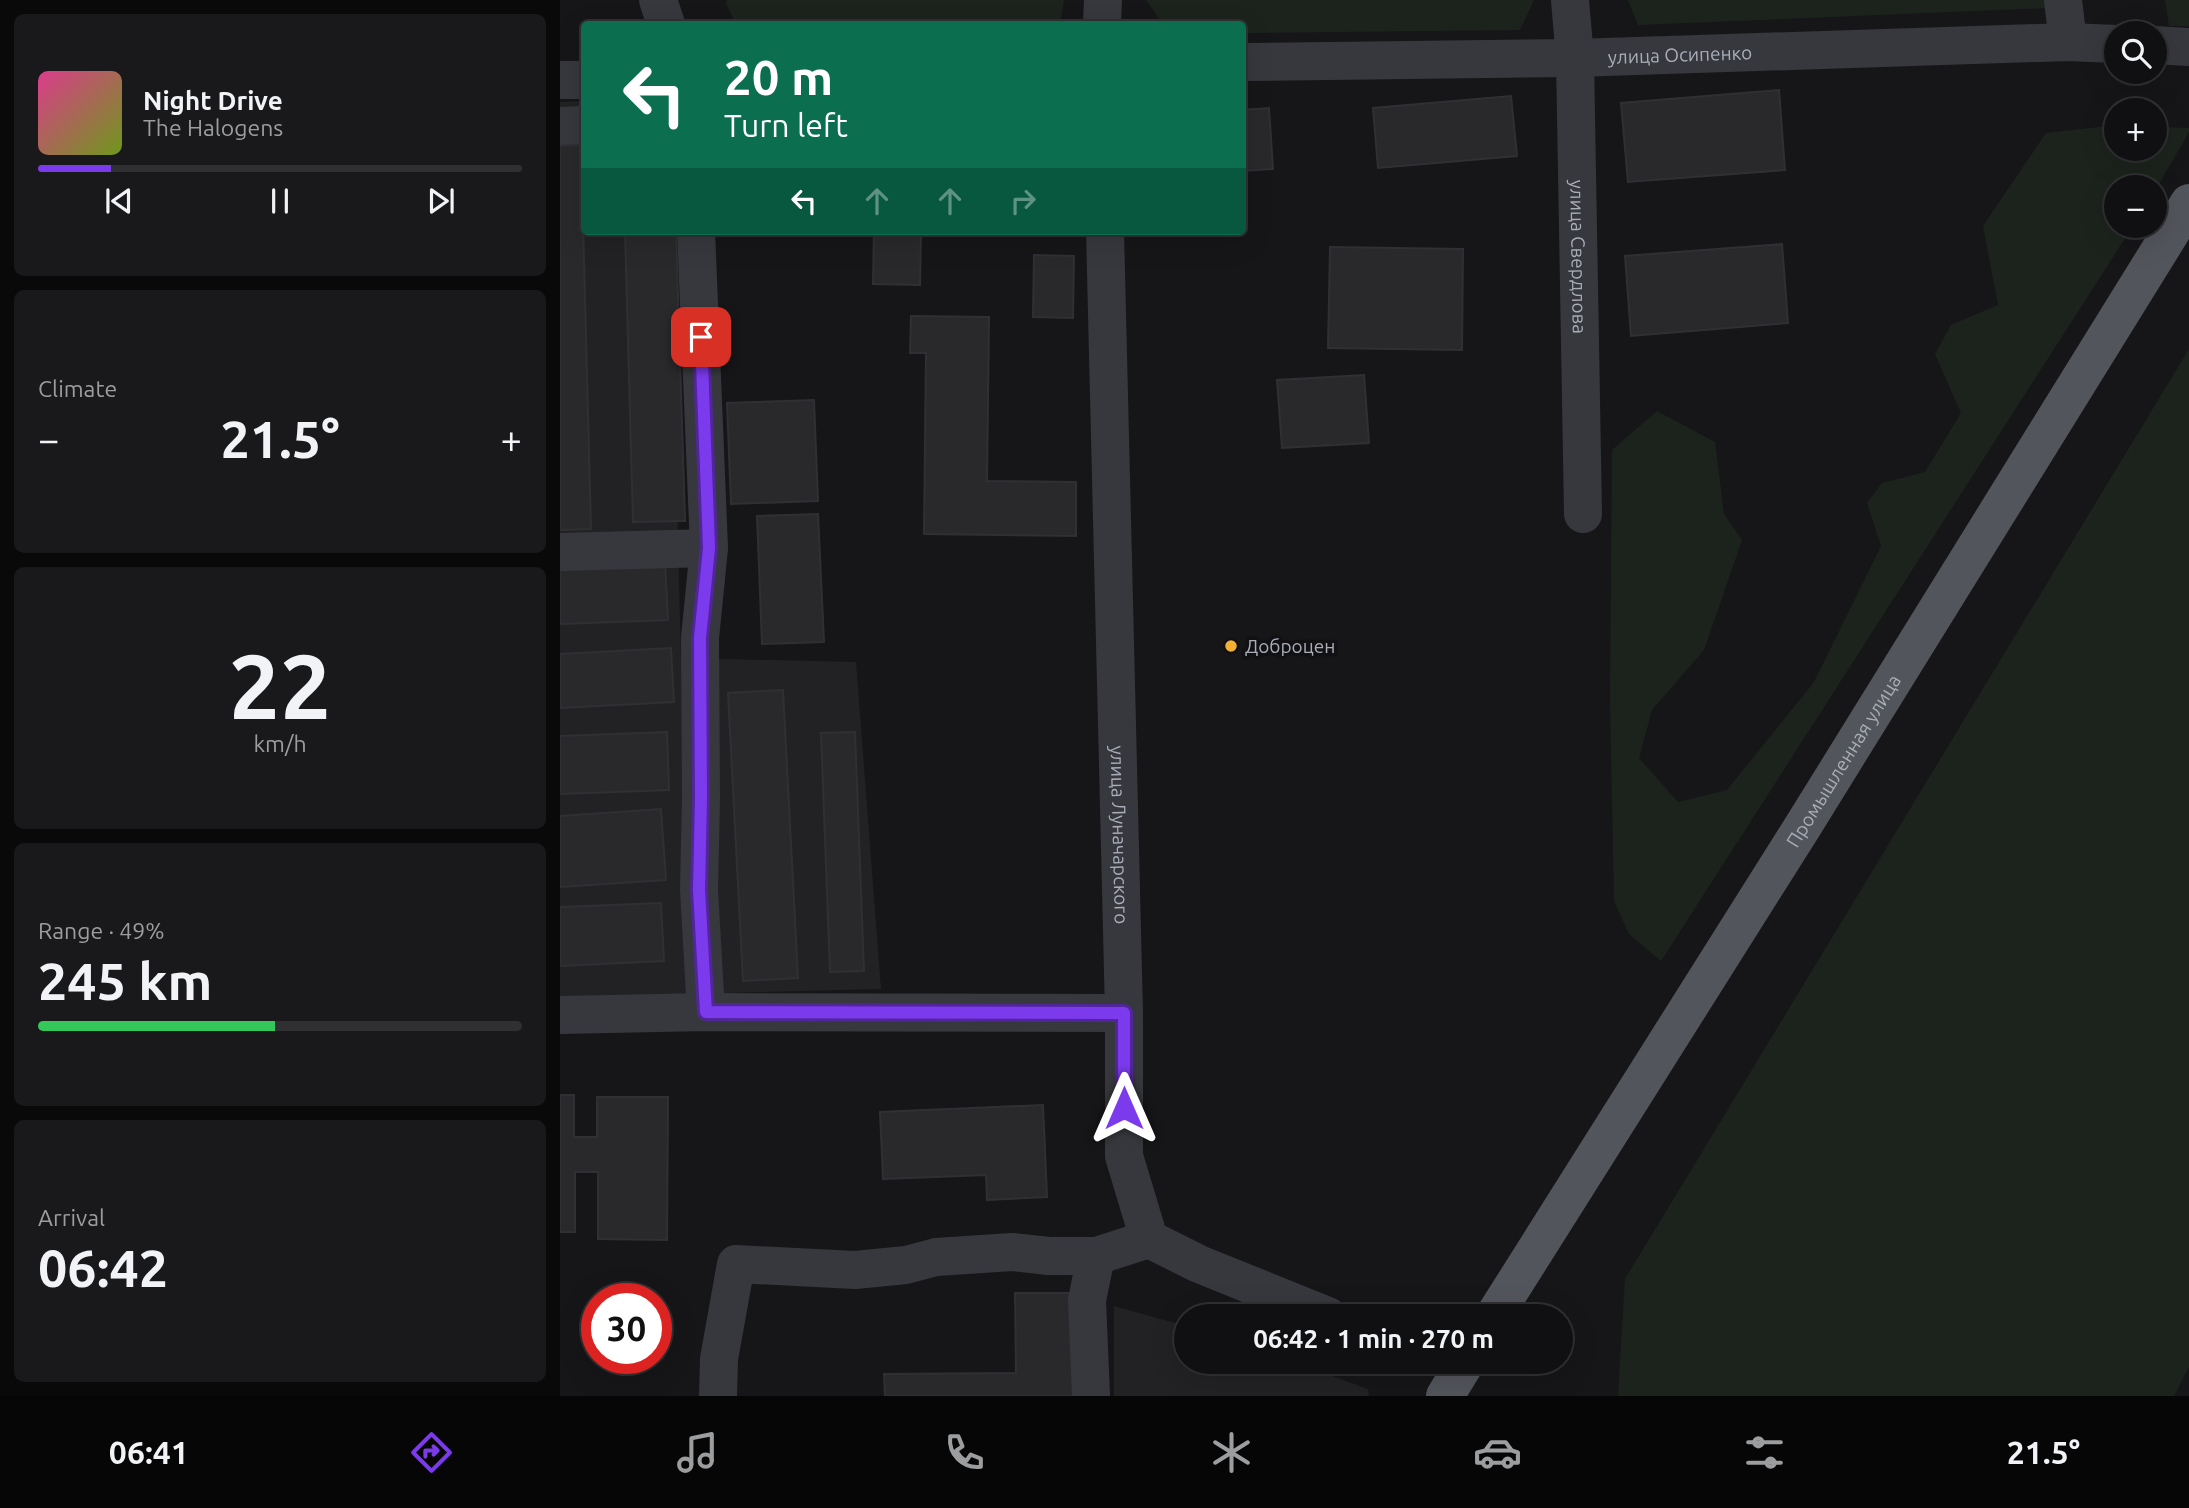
<!DOCTYPE html>
<meta charset="utf-8">
<style>
:root{--surface:#101012;--page:#19191b;--text:#f1f3f6;--muted:#9c9d9f;--line:#303032;--accent:#7c3aed}
body{margin:0;font-family:Ubuntu,sans-serif;background:var(--page);color:var(--text);height:100vh;display:flex;flex-direction:column;font-size:26px;white-space:nowrap}
*{box-sizing:border-box;margin:0}
p{font-size:23px;color:var(--muted)}
.icon{flex:none;width:38px;height:38px;fill:none;stroke:currentColor;stroke-width:2;stroke-linecap:round;stroke-linejoin:round}
.map{position:relative;flex:1;overflow:hidden}
.details{display:flex;flex-direction:column;gap:14px;padding:14px;background:#09090a;width:560px}
.details>*{flex:none}
.top-card{position:absolute;left:21px;top:21px;width:665px;height:214px;border-radius:7px;box-shadow:0 7px 28px #0002,0 0 0 2px var(--line);background:#0b6e4f;color:#fff;overflow:hidden}
.tools{position:absolute;left:1544px;top:21px;display:grid;gap:14px}
.tools a{display:grid;place-items:center;width:63px;height:63px;border-radius:50%;background:var(--surface);box-shadow:0 7px 28px #0002,0 0 0 2px var(--line);font-size:35px}
.speed{position:absolute;left:21px;top:1283px;display:flex;gap:14px;font-size:35px;font-weight:700;text-align:center}
.speed>*{display:grid;place-content:center;width:91px;height:91px;border-radius:50%;background:var(--surface);box-shadow:0 7px 28px #0002,0 0 0 2px var(--line);line-height:1}
.speed .limit{border:10px solid #d22;background:#fff;color:#111}
.pin{position:absolute;display:grid;place-items:center;width:60px;height:60px;color:#fff;margin:-30px;border-radius:14px;box-shadow:0 4px 10px #0006}
.me{position:absolute;width:77px;margin:-38px;rotate:0deg;stroke-linejoin:round;filter:drop-shadow(0 0 5px #0008)}
.turn{display:flex;align-items:center;gap:24px;height:147px;padding:0 28px;font-size:32px}
.turn .icon{width:91px;height:91px;stroke-width:2.5}
.turn b{display:block;font-size:49px;line-height:60px}
.lanes{display:flex;align-items:center;height:66px;padding:0 28px;background:#0003;justify-content:center;gap:35px;direction:ltr}
.lanes .off{opacity:.35}
.big{font-size:52px;font-weight:700;line-height:1.1}
.details .widget{flex:1;display:flex;flex-direction:column;justify-content:center;gap:10px;min-width:0;padding:0 24px;border-radius:10px;background:var(--page)}
.details .dial{align-items:center;gap:0}
.dial b{font-size:91px;line-height:1}
.song{display:flex;align-items:center;gap:21px}
.cover{width:84px;height:84px;border-radius:10px;background:linear-gradient(135deg,hsl(330 70% 55%),hsl(80 70% 35%))}
.played{height:7px;border-radius:4px;background:linear-gradient(90deg,var(--accent) 15%,var(--line) 15%)}
.keys{display:flex;justify-content:space-around;direction:ltr}
.heat{display:flex;justify-content:space-between;align-items:center;font-size:38px;direction:ltr}
.charge{height:10px;border-radius:5px;background:linear-gradient(90deg,#34c759 49%,var(--line) 0)}
.trip{position:absolute;left:614px;top:1304px;width:399px;height:70px;border-radius:35px;background:var(--surface);box-shadow:0 7px 28px #0002,0 0 0 2px var(--line);font-weight:700;line-height:70px;text-align:center}
.tab-bar{display:flex;height:112px;justify-content:space-around;align-items:center;background:#060607;color:var(--muted)}
.tab-bar .icon{width:49px;height:49px}
.tab-bar .selected{color:var(--accent)}
.tab-bar b{font-size:32px;color:var(--text)}
main{display:flex;flex:1;min-height:0}
.map>svg:first-child{display:block}
.built{fill:#222225}
.green{fill:#1c231d}
.building{fill:#29292c;stroke:#303034;stroke-width:2}
.lines{fill:none;stroke-linecap:round;stroke-linejoin:round}
.minor{stroke:#37383d;stroke-width:38}
.major{stroke:#53555c;stroke-width:38}
.route-casing{stroke:#51269a;stroke-width:18}
.route{stroke:#7c3aed;stroke-width:12}
.poi-dot{fill:#f2b134;stroke:#111113;stroke-width:2.5}
.labels{text-anchor:middle;stroke-width:7;stroke-linejoin:round;paint-order:stroke}
.street-label{font-size:19px;fill:#a8adb8;stroke:#111113}
.poi-label{font-size:19px;fill:#a8adb8;stroke:#111113;text-anchor:start}
</style>
<main>
<section class="details">
<div class="widget">
<div class="song"><i class="cover"></i><div><b>Night Drive</b><p>The Halogens</p></div></div>
<div class="played"></div>
<div class="keys"><svg class="icon" aria-label="previous" viewBox="0 0 24 24"><path d="M18 5L8 12l10 7zM5 5v14"/></svg><svg class="icon" aria-label="pause" viewBox="0 0 24 24"><path d="M8 5v14M16 5v14"/></svg><svg class="icon" aria-label="next" viewBox="0 0 24 24"><path d="M6 5l10 7-10 7zM19 5v14"/></svg></div>
</div>
<div class="widget"><p>Climate</p>
<div class="heat"><a>−</a><b class="big">21.5°</b><a>+</a></div>
</div>
<div class="widget dial"><b>22</b><p>km/h</p></div>
<div class="widget"><p>Range · 49%</p><b class="big">245 km</b><div class="charge"></div></div>
<div class="widget"><p>Arrival</p><b class="big">06:42</b></div>
</section>
<div class="map">
<svg width="1629" height="1396" viewBox="0 0 1629 1396">
<rect width="100%" height="100%" fill="#161618"/>
<g class="built">
<path d="M24,101V231H110L121,658L296,662L321,989L0,997V102Z"/>
<path d="M554,1306L626,1326V1362H734L808,1389L809,1396H554Z"/>
</g>
<g class="green">
<path d="M167,0H504L500,23L498,24H176L166,4Z"/>
<path d="M586,0H974L960,30L683,33L682,24H603Z"/>
<path d="M1068,0H1488L1489,8L1078,25Z"/>
<path d="M1605,0H1629V26H1609Z"/>
<path d="M1548,126H1556V149H1594V127L1629,128V132L1594,193V187H1556V226H1573L1101,961L1069,934L1054,901L1050,699L1052,450L1097,411L1155,442L1164,514L1182,540L1144,650L1092,710L1079,758L1118,802L1167,790L1254,682L1321,546L1307,503L1322,483L1365,472L1401,413L1375,354L1391,325L1438,305L1423,226L1486,133Z"/>
<path d="M1629,349V1367L1614,1396H1058L1065,1279Z"/>
</g>
<g class="building">
<path d="M1219,90L1225,170L1068,182L1061,103Z"/>
<path d="M951,96L957,156L818,168L813,108Z"/>
<path d="M709,108L713,169L682,171V110Z"/>
<path d="M21,145L31,529L0,530V146Z"/>
<path d="M65,231H116L125,521L73,522Z"/>
<path d="M314,231H361L360,285L313,284Z"/>
<path d="M1222,244L1228,323L1071,336L1065,256Z"/>
<path d="M770,247L903,249L902,350L768,348Z"/>
<path d="M474,255L514,256L513,318L473,317Z"/>
<path d="M351,316L429,317L427,481L516,482V536L364,534L366,353H350Z"/>
<path d="M804,375L809,443L722,448L717,380Z"/>
<path d="M254,400L258,501L171,504L167,403Z"/>
<path d="M258,514L264,642L202,644L197,516Z"/>
<path d="M105,562L108,620L0,624V566Z"/>
<path d="M111,648L114,702L0,708V654Z"/>
<path d="M223,690L238,978L183,981L168,693Z"/>
<path d="M107,732L109,790L0,794V736Z"/>
<path d="M295,732L304,971L270,972L261,733Z"/>
<path d="M101,809L106,880L0,887V816Z"/>
<path d="M101,903L104,961L0,966V907Z"/>
<path d="M0,1095H14V1137H37V1097H108L107,1240L38,1239V1172H15V1232H0Z"/>
<path d="M483,1105L487,1197L427,1200L426,1175L323,1179L320,1112Z"/>
<path d="M455,1293H513L514,1396H325L324,1374L456,1373Z"/>
</g>
<g class="lines">
<g class="minor">
<path d="M98,0L106,24"/>
<path id="s1" d="M1010,0L1015,58L1023,514"/>
<path d="M1503,0L1508,42"/>
<path d="M542,24L543,0"/>
<path d="M1594,45L1629,47"/>
<path id="s2" d="M682,62L1015,58L1508,42L1556,44"/>
<path d="M0,80H24"/>
<path d="M0,126L24,125"/>
<path d="M136,231L149,548L140,638L141,798L139,890L146,1012"/>
<path id="s3" d="M545,231L564,1013V1156L589,1239L639,1264L768,1316"/>
<path d="M0,552L149,548"/>
<path d="M0,1015L146,1012L564,1013"/>
<path d="M158,1396L159,1359L176,1264L295,1270L346,1265L376,1257L452,1252L489,1256H536L589,1239"/>
<path d="M531,1396L527,1300L536,1256"/>
</g>
<g class="major">
<path id="s4" d="M934,1316L1243,826L1629,203"/>
<path d="M885,1396L906,1362"/>
</g>
</g>
<g class="lines">
<g class="route-casing">
<path id="route" d="M141,337L149,548L140,638L141,798L139,890L146,1012L564,1013V1108"/>
</g>
<use href="#route" class="route"/>
</g>
<circle class="poi-dot" cx="671" cy="646" r="7"/>
<g class="labels">
<g class="street-label">
<text dy="7" stroke="none"><textPath href="#s2" startOffset="438">улица Осипенко</textPath></text>
<text dy="7" stroke="none"><textPath href="#s1" startOffset="257">улица Свердлова</textPath></text>
<text dy="7" stroke="none"><textPath href="#s4" startOffset="656">Промышленная улица</textPath></text>
<text dy="7" stroke="none"><textPath href="#s3" startOffset="604">улица Луначарского</textPath></text>
</g>
<g class="poi-label">
<text x="685" y="653">Доброцен</text>
</g>
</g>
</svg>
<div class="tools">
<a><svg class="icon" aria-label="search" viewBox="0 0 24 24"><circle cx="10" cy="10" r="6"/><path d="M15 15l6 6"/></svg></a>
<a>+</a>
<a>−</a>
</div>
<div class="speed"><div class="limit">30</div></div>
<div class="pin" style="left:141px;top:337px;background:#d93025"><svg class="icon" aria-label="arrive" viewBox="0 0 24 24"><path d="M6 21V4h12l-3 4 3 4H6"/></svg></div>
<svg class="me" style="left:564px;top:1108px" viewBox="-20 -20 40 40"><path d="M0-17L14 15 0 8-14 15z" fill="#7c3aed" stroke="#fff" stroke-width="4"/></svg>
<div class="trip">06:42 · 1 min · 270 m</div>
<div class="top-card">
<div class="turn"><svg class="icon" aria-label="left" viewBox="0 0 24 24"><path d="M17 20v-9H6M10 6l-5 5 5 5"/></svg><div><b>20 m</b>Turn left</div></div>
<div class="lanes"><svg class="icon" aria-label="left" viewBox="0 0 24 24"><path d="M17 20v-9H6M10 6l-5 5 5 5"/></svg><svg class="icon off" aria-label="ahead" viewBox="0 0 24 24"><path d="M12 20V5M6 11l6-6 6 6"/></svg><svg class="icon off" aria-label="ahead" viewBox="0 0 24 24"><path d="M12 20V5M6 11l6-6 6 6"/></svg><svg class="icon off" aria-label="right" viewBox="0 0 24 24"><path d="M7 20v-9h11M14 6l5 5-5 5"/></svg></div>
</div>
</div>
</main>
<nav class="tab-bar">
<b>06:41</b>
<svg class="icon selected" aria-label="directions" viewBox="0 0 24 24"><path d="M12 3l9 9-9 9-9-9zM9 14v-3h6M13 9l2 2-2 2"/></svg>
<svg class="icon" aria-label="music" viewBox="0 0 24 24"><path d="M9 18V5l10-2v13"/><circle cx="6" cy="18" r="3"/><circle cx="16" cy="16" r="3"/></svg>
<svg class="icon" aria-label="phone" viewBox="0 0 24 24"><path d="M5 4h4l2 5-3 2q2 4 5 5l2-3 5 2v4C11 20 4 13 5 4z"/></svg>
<svg class="icon" aria-label="climate" viewBox="0 0 24 24"><path d="M12 3v18M4 7l16 10M4 17L20 7"/></svg>
<svg class="icon" aria-label="car" viewBox="0 0 24 24"><path d="M5 17H2v-5l4-1 3-4h7l3 4 3 1v5h-3M9 17h6M6 11h13"/><circle cx="7" cy="17" r="2"/><circle cx="17" cy="17" r="2"/></svg>
<svg class="icon" aria-label="filters" viewBox="0 0 24 24"><path d="M4 7h16M4 17h16"/><circle cx="9" cy="7" r="2"/><circle cx="15" cy="17" r="2"/></svg>
<b>21.5°</b>
</nav>
